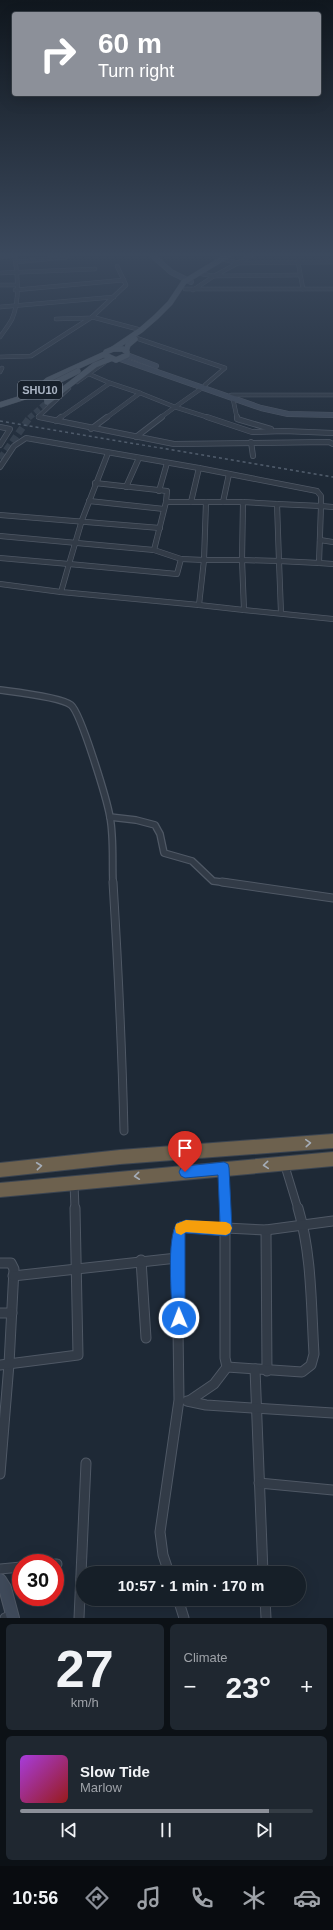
<!DOCTYPE html>
<meta charset="utf-8">
<style>
:root{--surface:#161f28;--page:#1f2730;--text:#f1f3f6;--muted:#9ea2a8;--line:#353d45;--accent:#8c9099}
body{margin:0;font-family:Helvetica,sans-serif;background:var(--page);color:var(--text);height:100vh;display:flex;flex-direction:column;font-size:15px;white-space:nowrap}
*{box-sizing:border-box;margin:0}
p{font-size:13px;color:var(--muted)}
.icon{flex:none;width:22px;height:22px;fill:none;stroke:currentColor;stroke-width:2;stroke-linecap:round;stroke-linejoin:round}
.map{position:relative;height:1618px;overflow:hidden}
.drawer{display:flex;flex-direction:column;gap:6px;padding:6px;background:#0c1116;flex:1}
.drawer>*{flex:none}
.top-card{position:absolute;left:12px;top:12px;width:309px;height:84px;border-radius:4px;box-shadow:0 4px 16px #0002,0 0 0 1px var(--line);background:#8c9099;color:#fff;overflow:hidden}
.speed{position:absolute;left:12px;top:1554px;display:flex;gap:8px;font-size:20px;font-weight:700;text-align:center}
.speed>*{display:grid;place-content:center;width:52px;height:52px;border-radius:50%;background:var(--surface);box-shadow:0 4px 16px #0002,0 0 0 1px var(--line);line-height:1}
.speed .limit{border:6px solid #d22;background:#fff;color:#111}
.pin{position:absolute;display:grid;place-items:center;width:34px;height:34px;color:#fff;margin:-41px -17px;border-radius:50% 50% 50% 0;rotate:-45deg;box-shadow:0 0 4px #0007}
.pin .icon{rotate:45deg}
.me{position:absolute;width:44px;margin:-22px;rotate:359deg;stroke-linejoin:round;filter:drop-shadow(0 0 3px #0008)}
.turn{display:flex;align-items:center;gap:14px;height:84px;padding:0 20px;font-size:18px}
.turn .icon{width:52px;height:52px;stroke-width:2.5}
.turn b{display:block;font-size:28px;line-height:34px}
.big{font-size:30px;font-weight:800;line-height:1.1}
.drawer .tile{flex:1;display:flex;flex-direction:column;justify-content:center;gap:6px;min-width:0;padding:0 14px;border-radius:6px;background:var(--page)}
.drawer .dial{align-items:center;gap:0}
.dial b{font-size:52px;line-height:1}
.song{display:flex;align-items:center;gap:12px}
.cover{width:48px;height:48px;border-radius:6px;background:linear-gradient(135deg,hsl(280 70% 55%),hsl(0 70% 35%))}
.played{height:4px;border-radius:2px;background:linear-gradient(90deg,var(--accent) 85%,var(--line) 85%)}
.keys{display:flex;justify-content:space-around;direction:ltr}
.heat{display:flex;justify-content:space-between;align-items:center;font-size:22px;direction:ltr}
.drawer .tiles{flex:1;display:grid;gap:6px;grid-template-columns:1fr 1fr}
.tile:last-child{grid-column:span 2}
.trip{position:absolute;left:76px;top:1566px;width:230px;height:40px;border-radius:20px;background:var(--surface);box-shadow:0 4px 16px #0002,0 0 0 1px var(--line);font-weight:800;line-height:40px;text-align:center}
.dock{display:flex;height:64px;justify-content:space-around;align-items:center;background:#090c10;color:var(--muted)}
.dock .icon{width:28px;height:28px}
.dock .on{color:var(--accent)}
.dock b{font-size:18px;color:var(--text)}
.map>svg:first-child{display:block}
.lines{fill:none;stroke-linecap:round;stroke-linejoin:round}
.primary-tunnel-far1{stroke:#333e4b;stroke-width:5.5;stroke-dasharray:5.5 2.5;stroke-linecap:butt}
.primary-tunnel{stroke:#333e4b;stroke-width:7;stroke-dasharray:7 3.5;stroke-linecap:butt}
.street-far4-casing{stroke:#4f5865;stroke-width:4.5}
.street-far3-casing{stroke:#4f5865;stroke-width:6}
.street-far2-casing{stroke:#4f5865;stroke-width:8}
.street-far1-casing{stroke:#4f5865;stroke-width:9}
.street-casing{stroke:#4f5865;stroke-width:11}
.secondary-far1-casing{stroke:#4f5865;stroke-width:6}
.secondary-casing{stroke:#4f5865;stroke-width:14}
.primary-casing{stroke:#3b4450;stroke-width:6}
.highway-casing{stroke:#3c4551;stroke-width:2}
.street-far4{stroke:#323b47;stroke-width:3.5}
.street-far3{stroke:#323b47;stroke-width:4.5}
.street-far2{stroke:#323b47;stroke-width:5.5}
.street-far1{stroke:#323b47;stroke-width:7}
.street{stroke:#323b47;stroke-width:9}
.secondary-far1{stroke:#3f4a5a;stroke-width:5}
.secondary{stroke:#3f4a5a;stroke-width:12}
.primary{stroke:#4f5a67;stroke-width:5.5}
.highway{fill:#6d614e;fill-rule:evenodd}
.rail{stroke:#535f6e;stroke-width:1.5;stroke-dasharray:3 3;stroke-linecap:butt}
.primary-bridge-casing{stroke:#3b4450;stroke-width:6;stroke-linecap:butt}
.primary-bridge{stroke:#4f5a67;stroke-width:5.5}
.oneway{stroke:#a5adb8}
.route{fill:#1a73e8;stroke:#114b97}
.slow{fill:#f59e0b}
.labels{text-anchor:middle;stroke-width:3;stroke-linejoin:round;paint-order:stroke}
.shield{fill:#17202b;stroke:#7f8896;stroke-width:1}
.shield-label{font-size:11px;font-weight:bold;fill:#abb5c4}
</style>
<div class="map">
<svg width="333" height="1618" viewBox="0 0 333 1618">
<rect width="100%" height="100%" fill="#1e2936"/>
<g class="lines">
<path class="primary-tunnel-far1" d="M29,418L47,402"/>
<path class="primary-tunnel" d="M0,459L30,417"/>
<g class="street-far4-casing">
<g id="street-far4">
<path d="M0,257L15,255"/>
<path d="M222,259L238,263L253,254"/>
<path d="M16,262L67,257"/>
<path d="M298,262L303,289"/>
<path d="M117,266L126,285L92,317L141,330"/>
<path d="M0,273L95,269"/>
<path d="M202,274L214,276L238,263L333,262"/>
<path d="M0,285H15"/>
<path d="M185,289H333"/>
<path d="M15,290L124,280"/>
<path d="M193,290L214,276L300,275"/>
<path d="M0,307L114,297"/>
<path d="M56,319L89,318"/>
<path d="M0,337C4,331 9,325 12,319C20,301 18,273 14,254"/>
<path d="M136,338L225,368L205,385"/>
<path d="M0,357L31,356L92,317"/>
<path d="M0,372L2,368"/>
<path d="M89,374L110,383"/>
<path d="M77,382L104,363"/>
<path d="M202,388L175,407L210,418"/>
<path d="M231,395H333"/>
<path d="M233,399L237,418"/>
<path d="M44,418L38,417L69,388"/>
<path d="M60,418L110,383L140,393"/>
<path d="M106,418L140,393L175,407L160,418"/>
</g>
</g>
<g class="street-far3-casing">
<g id="street-far3">
<path d="M39,417L174,444L329,442L333,444"/>
<path d="M207,417L252,432L284,431L333,433"/>
<path d="M237,417V419L271,429"/>
<path d="M56,421L61,417"/>
<path d="M0,427L10,429L0,445"/>
<path d="M91,429L107,417"/>
<path d="M136,437L162,417"/>
<path d="M251,442L253,456"/>
<path d="M0,467L14,446L26,438L199,468L317,491L321,496V506"/>
<path d="M95,483L167,491L166,502"/>
<path d="M126,487L139,458"/>
<path d="M159,491L167,463"/>
<path d="M89,501L164,509"/>
<path d="M191,502L199,468"/>
<path d="M223,502L229,474"/>
<path d="M277,504L321,506L319,563L279,561Z"/>
<path d="M277,504L243,502L242,560L279,561L281,613"/>
<path d="M321,506L333,507"/>
<path d="M0,515L160,528"/>
<path d="M0,536L154,550"/>
<path d="M320,540L333,542"/>
<path d="M0,558L69,564L82,520L108,453"/>
<path d="M181,559L204,560L206,502H243"/>
<path d="M204,560H242L244,610L199,605Z"/>
<path d="M319,563L333,564"/>
<path d="M0,584L61,592"/>
<path d="M199,605L61,592L69,564L177,574L181,559L154,550L166,502H206"/>
<path d="M244,610L333,619"/>
</g>
</g>
<g class="street-far2-casing">
<g id="street-far2">
<path d="M0,690C15,692 61,697 71,705C81,713 107,800 110,817C114,838 112,862 113,883"/>
<path d="M110,817L136,820L155,825L160,834L164,853L192,861L213,881L229,883"/>
</g>
</g>
<g class="street-far1-casing">
<g id="street-far1">
<path d="M113,882C118,965 122,1048 124,1131"/>
<path d="M222,882L333,898"/>
<path d="M284,1163L298,1209"/>
<path d="M223,1168L225,1209"/>
<path d="M74,1183L75,1209"/>
</g>
</g>
<g class="street-casing">
<g id="street">
<path d="M266,1230L267,1371"/>
<path d="M141,1260L146,1338"/>
<path d="M0,1263H11L14,1269L9,1364L0,1474"/>
<path d="M13,1276L177,1258"/>
<path d="M0,1313H12"/>
<path d="M0,1365L78,1355L75,1208"/>
<path d="M227,1367L302,1372L311,1365L314,1354C311,1305 312,1255 298,1208"/>
<path d="M255,1369L263,1573"/>
<path d="M187,1401L206,1405L333,1413"/>
<path d="M189,1401L214,1384L227,1367L225,1358V1208"/>
<path d="M259,1483L333,1490"/>
<path d="M55,1564H57"/>
<path d="M0,1569L21,1567"/>
<path d="M169,1573L163,1555L160,1532L179,1400L177,1258L179,1231L181,1227L186,1226L266,1230L333,1221"/>
<path d="M178,1599L184,1618"/>
<path d="M265,1599L266,1618"/>
<path d="M5,1618L12,1615"/>
<path d="M79,1618L86,1463"/>
</g>
</g>
<g class="secondary-far1-casing">
<g id="secondary-far1">
<path d="M151,254L171,272L191,282"/>
<path d="M127,355L156,366"/>
<path d="M120,359L261,408L288,414L333,415"/>
</g>
</g>
<g class="secondary-casing">
<path id="secondary" d="M0,1580L5,1588L13,1618"/>
</g>
<g class="primary-casing">
<g id="primary">
<path d="M113,349L141,330L156,317L170,303L184,282L230,254"/>
<path d="M113,349H123L127,352V355L116,360L105,355L106,352Z"/>
<path d="M126,351L128,345L135,339"/>
<path d="M105,354L48,380L37,389L47,398V402L95,365L110,359"/>
</g>
</g>
<g class="highway-casing">
<g id="highway">
<path d="M333,1134V1148L120,1164L0,1177V1163L120,1150Z"/>
<path d="M333,1152V1166L0,1197V1183Z"/>
</g>
</g>
<use href="#street-far4" class="street-far4"/>
<use href="#street-far3" class="street-far3"/>
<use href="#street-far2" class="street-far2"/>
<use href="#street-far1" class="street-far1"/>
<use href="#street" class="street"/>
<use href="#secondary-far1" class="secondary-far1"/>
<use href="#secondary" class="secondary"/>
<use href="#primary" class="primary"/>
<use href="#highway" class="highway"/>
<path class="rail" d="M0,421L333,477"/>
<g class="primary-bridge-casing">
<path id="primary-bridge" d="M0,405L28,396L78,371"/>
</g>
<use href="#primary-bridge" class="primary-bridge"/>
</g>
<defs><path id="oneway-chevron" d="M-2-3.5L2.5 0L-2 3.5" fill="none" stroke-width="1.6" stroke-linecap="round" stroke-linejoin="round"/></defs>
<g class="oneway">
<use href="#oneway-chevron" transform="translate(308 1143) rotate(-4)"/>
<use href="#oneway-chevron" transform="translate(266 1165) rotate(175)"/>
<use href="#oneway-chevron" transform="translate(39 1166) rotate(-6)"/>
<use href="#oneway-chevron" transform="translate(137 1176) rotate(174)"/>
</g>
<linearGradient id="sky" x2="0" y2="1"><stop stop-color="#10171e"/><stop offset="0.53" stop-color="#3b495d"/><stop offset="1" stop-color="#3b495d" stop-opacity="0"/></linearGradient>
<rect width="333" height="481" fill="url(#sky)"/>
<path class="route" d="M224,1162L228,1164L229,1168L232,1229L230,1234L226,1236L185,1233V1318L183,1322L179,1324L174,1322L172,1318C172,1296 166,1239 177,1223L186,1220L220,1223L218,1175L185,1178L181,1176L179,1172L181,1168L185,1166Z"/>
<path class="slow" d="M186,1220L226,1222L230,1224L232,1228L230,1233L226,1235L186,1232L181,1235L176,1233L175,1228L176,1224Z"/>
<g class="labels">
<rect class="shield" x="18" y="381" width="44" height="18" rx="3"/>
<g class="shield-label">
<text x="40" y="394">SHU10</text>
</g>
</g>
</svg>
<div class="speed"><div class="limit">30</div></div>
<div class="pin" style="left:185px;top:1172px;background:#d93025"><svg class="icon" aria-label="arrive" viewBox="0 0 24 24"><path d="M6 21V4h12l-3 4 3 4H6"/></svg></div>
<svg class="me" style="left:179px;top:1318px" viewBox="-20 -20 40 40"><circle r="17" fill="#1a73e8" stroke="#fff" stroke-width="3"/><path d="M0-11L8 9 0 5-8 9z" fill="#fff"/></svg>
<div class="trip">10:57 · 1 min · 170 m</div>
<div class="top-card">
<div class="turn"><svg class="icon" aria-label="right" viewBox="0 0 24 24"><path d="M7 20v-9h11M14 6l5 5-5 5"/></svg><div><b>60 m</b>Turn right</div></div>
</div>
</div>
<section class="drawer">
<div class="tiles">
<div class="tile dial"><b>27</b><p>km/h</p></div>
<div class="tile"><p>Climate</p>
<div class="heat"><a>−</a><b class="big">23°</b><a>+</a></div>
</div>
<div class="tile">
<div class="song"><i class="cover"></i><div><b>Slow Tide</b><p>Marlow</p></div></div>
<div class="played"></div>
<div class="keys"><svg class="icon" aria-label="previous" viewBox="0 0 24 24"><path d="M18 5L8 12l10 7zM5 5v14"/></svg><svg class="icon" aria-label="pause" viewBox="0 0 24 24"><path d="M8 5v14M16 5v14"/></svg><svg class="icon" aria-label="next" viewBox="0 0 24 24"><path d="M6 5l10 7-10 7zM19 5v14"/></svg></div>
</div>
</div>
</section>
<nav class="dock">
<b>10:56</b>
<svg class="icon on" aria-label="directions" viewBox="0 0 24 24"><path d="M12 3l9 9-9 9-9-9zM9 14v-3h6M13 9l2 2-2 2"/></svg>
<svg class="icon" aria-label="music" viewBox="0 0 24 24"><path d="M9 18V5l10-2v13"/><circle cx="6" cy="18" r="3"/><circle cx="16" cy="16" r="3"/></svg>
<svg class="icon" aria-label="phone" viewBox="0 0 24 24"><path d="M5 4h4l2 5-3 2q2 4 5 5l2-3 5 2v4C11 20 4 13 5 4z"/></svg>
<svg class="icon" aria-label="climate" viewBox="0 0 24 24"><path d="M12 3v18M4 7l16 10M4 17L20 7"/></svg>
<svg class="icon" aria-label="car" viewBox="0 0 24 24"><path d="M5 17H2v-5l4-1 3-4h7l3 4 3 1v5h-3M9 17h6M6 11h13"/><circle cx="7" cy="17" r="2"/><circle cx="17" cy="17" r="2"/></svg>
</nav>
